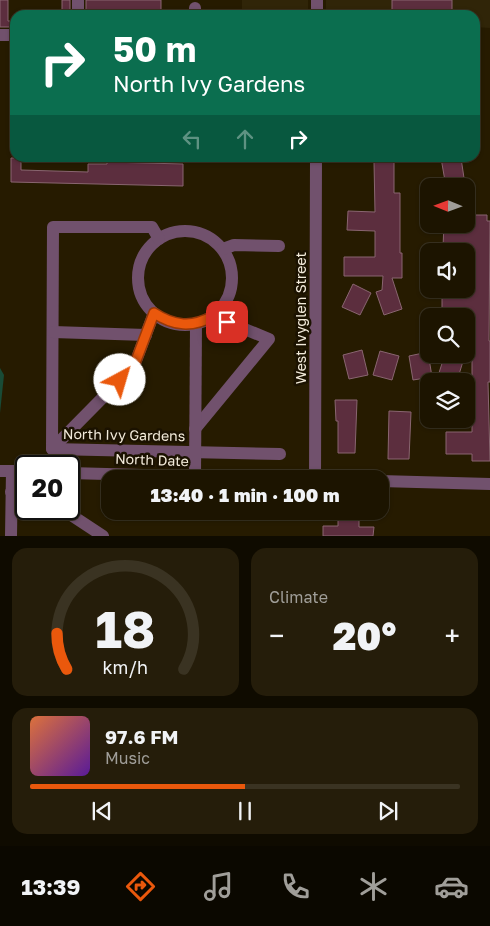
<!DOCTYPE html>
<meta charset="utf-8">
<style>
:root{--surface:#1c1400;--page:#251d0a;--text:#f1f3f6;--muted:#a09e99;--line:#3a3322;--accent:#ea580c}
body{margin:0;font-family:"Golos Text",sans-serif;background:var(--page);color:var(--text);height:100vh;display:flex;flex-direction:column;font-size:19px;white-space:nowrap}
*{box-sizing:border-box;margin:0}
p{font-size:16px;color:var(--muted)}
.icon{flex:none;width:28px;height:28px;fill:none;stroke:currentColor;stroke-width:2;stroke-linecap:round;stroke-linejoin:round}
.map{position:relative;height:536px;overflow:hidden}
.sheet{display:flex;flex-direction:column;gap:12px;padding:12px;background:#0f0b00;flex:1}
.sheet>*{flex:none}
.hud{position:absolute;left:10px;top:10px;width:470px;height:152px;border-radius:15px;box-shadow:0 1px 4px #0004,0 0 0 1px var(--line);background:#0b6e4f;color:#fff;overflow:hidden}
.needle{width:32px;rotate:271deg}
.fabs{position:absolute;left:420px;top:178px;display:grid;gap:10px}
.fabs a{display:grid;place-items:center;width:55px;height:55px;border-radius:10px;background:var(--surface);box-shadow:0 1px 4px #0004,0 0 0 1px var(--line);font-size:25px}
.speed{position:absolute;left:15px;top:455px;display:flex;gap:10px;font-size:25px;font-weight:700;text-align:center}
.speed>*{display:grid;place-content:center;width:65px;height:65px;border-radius:50%;background:var(--surface);box-shadow:0 1px 4px #0004,0 0 0 1px var(--line);line-height:1}
.speed .limit{border:2px solid #111;border-radius:8px;background:#fff;color:#111}
.pin{position:absolute;display:grid;place-items:center;width:42px;height:42px;color:#fff;margin:-21px;border-radius:10px;box-shadow:0 2px 8px #0006}
.me{position:absolute;width:55px;margin:-28px;rotate:39deg;stroke-linejoin:round;filter:drop-shadow(0 0 4px #0008)}
.turn{display:flex;align-items:center;gap:18px;height:105px;padding:0 20px;font-size:22px}
.turn .icon{width:65px;height:65px;stroke-width:2.5}
.turn b{display:block;font-size:35px;line-height:42px}
.lanes{display:flex;align-items:center;height:48px;padding:0 20px;background:#0003;justify-content:center;gap:25px;direction:ltr}
.lanes .off{opacity:.35}
.big{font-size:38px;font-weight:800;line-height:1.1}
.sheet .card{flex:1;display:flex;flex-direction:column;justify-content:center;gap:8px;min-width:0;padding:0 18px;border-radius:15px;background:var(--page)}
.sheet .dial{align-items:center;gap:0}
.dial svg{height:130px;overflow:visible;fill:none;stroke:var(--line);stroke-width:7;stroke-linecap:round;text-anchor:middle}
.dial text{fill:var(--text);stroke:none}
.song{display:flex;align-items:center;gap:15px}
.cover{width:60px;height:60px;border-radius:8px;background:linear-gradient(135deg,hsl(20 70% 55%),hsl(270 70% 35%))}
.played{height:5px;border-radius:2px;background:linear-gradient(90deg,var(--accent) 50%,var(--line) 50%)}
.keys{display:flex;justify-content:space-around;direction:ltr}
.heat{display:flex;justify-content:space-between;align-items:center;font-size:28px;direction:ltr}
.sheet .tiles{flex:1;display:grid;gap:12px;grid-template-columns:1fr 1fr}
.card:last-child{grid-column:span 2}
.trip{position:absolute;left:101px;top:470px;width:288px;height:50px;border-radius:15px;background:var(--surface);box-shadow:0 1px 4px #0004,0 0 0 1px var(--line);font-weight:800;line-height:50px;text-align:center}
.menu{display:flex;height:80px;justify-content:space-around;align-items:center;background:#0b0800;color:var(--muted)}
.menu .icon{width:35px;height:35px}
.menu .selected{color:var(--accent)}
.menu b{font-size:22px;color:var(--text)}
.map>svg:first-child{display:block}
.built{fill:#302508}
.green{fill:#194b36}
.building{fill:#5c2e3e;stroke:#896570}
.lines{fill:none;stroke-linecap:round;stroke-linejoin:round}
.minor{stroke:#71516d;stroke-width:12}
.route-casing{stroke:#983908;stroke-width:12}
.route{stroke:#ea580c;stroke-width:9}
.labels{text-anchor:middle;stroke-width:5;stroke-linejoin:round;paint-order:stroke}
.street-label{font-size:14px;fill:#f3ebda;stroke:#1b1200}
</style>
<div class="map">
<svg width="490" height="536" viewBox="0 0 490 536">
<rect width="100%" height="100%" fill="#261b00"/>
<g class="built">
<rect x="242" y="0" width="66" height="15"/>
<path d="M326,0H490V28L475,27V15H326Z"/>
</g>
<path class="green" d="M0,368L4,375L0,413Z"/>
<g class="building">
<path d="M0,0H8V21H15V27H0Z"/>
<rect x="62" y="0" width="8" height="15"/>
<rect x="86" y="0" width="75" height="15"/>
<rect x="392" y="0" width="60" height="15"/>
<path d="M11,158H21V170L88,172V164H107V162L183,164V186L11,182Z"/>
<path d="M441,158H461L464,178L445,181Z"/>
<path d="M374,162H394V193H400V253H402V278H392L402,309L384,315L376,292L382,290L383,276H344V257H375V231L347,230L348,211L375,212Z"/>
<path d="M473,215H487V221H490L489,341H490V382H488L490,461H472V454H446V432H472V416H466V395H472V316H442V292H473V248L443,247L444,224H473Z"/>
<path d="M353,284L371,293L360,315L342,307Z"/>
<path d="M362,350L368,375L349,379L343,355Z"/>
<path d="M380,351L399,356L392,380L373,375Z"/>
<path d="M428,352L432,377L413,380L409,356Z"/>
<path d="M445,354L464,358L457,381L438,376Z"/>
<path d="M335,400H357L355,453H338V421H336Z"/>
<path d="M389,411L411,412L409,459H388Z"/>
<path d="M338,518L359,519V527H374L373,536H323V526H338Z"/>
</g>
<g class="lines">
<g class="minor">
<path d="M78,15V0"/>
<path d="M195,15V8"/>
<path d="M317,15V0"/>
<path d="M0,35H15"/>
<circle cx="185" cy="278" r="47"/>
<path d="M159,239L152,227H53L52,449L280,454"/>
<path d="M223,249L234,245L279,246"/>
<path d="M53,332L146,335"/>
<path d="M195,429L269,339L213,316"/>
<path d="M52,449L134,366L154,313"/>
<path d="M0,471H26"/>
<path d="M69,473L294,479"/>
<path d="M195,476L196,324"/>
<path d="M315,479L316,158"/>
<path d="M380,481L490,484"/>
<path d="M11,492L26,493"/>
<path d="M62,509L103,536"/>
<path d="M11,536L12,471"/>
</g>
</g>
<g class="lines">
<g class="route-casing">
<path id="route" d="M120,380L134,366L154,313C174,326 192,328 213,316L227,322"/>
</g>
<use href="#route" class="route"/>
</g>
<g class="labels">
<g class="street-label">
<text transform="translate(301 318) rotate(-90)" y="5">West Ivyglen Street</text>
<text transform="translate(124 435) rotate(1)" y="5">North Ivy Gardens</text>
<text transform="translate(152 460) rotate(2)" y="5">North Date</text>
</g>
</g>
</svg>
<div class="fabs">
<a><svg class="needle" viewBox="-14 -14 28 28"><path d="M0-13l5 13h-10z" fill="#e53935"/><path d="M0 13l5-13h-10z" fill="#a09e99"/></svg></a>
<a><svg class="icon" aria-label="sound" viewBox="0 0 24 24"><path d="M4 9h4l5-4v14l-5-4H4zM17 9q2 3 0 6"/></svg></a>
<a><svg class="icon" aria-label="search" viewBox="0 0 24 24"><circle cx="10" cy="10" r="6"/><path d="M15 15l6 6"/></svg></a>
<a><svg class="icon" aria-label="layers" viewBox="0 0 24 24"><path d="M12 4l9 5-9 5-9-5zM3 14l9 5 9-5"/></svg></a>
</div>
<div class="speed"><div class="limit">20</div></div>
<div class="pin" style="left:227px;top:322px;background:#d93025"><svg class="icon" aria-label="arrive" viewBox="0 0 24 24"><path d="M6 21V4h12l-3 4 3 4H6"/></svg></div>
<svg class="me" style="left:120px;top:380px" viewBox="-20 -20 40 40"><circle r="19" fill="#fff"/><path d="M0-13L10 11 0 6-10 11z" fill="#ea580c"/></svg>
<div class="trip">13:40 · 1 min · 100 m</div>
<div class="hud">
<div class="turn"><svg class="icon" aria-label="right" viewBox="0 0 24 24"><path d="M7 20v-9h11M14 6l5 5-5 5"/></svg><div><b>50 m</b>North Ivy Gardens</div></div>
<div class="lanes"><svg class="icon off" aria-label="left" viewBox="0 0 24 24"><path d="M17 20v-9H6M10 6l-5 5 5 5"/></svg><svg class="icon off" aria-label="ahead" viewBox="0 0 24 24"><path d="M12 20V5M6 11l6-6 6 6"/></svg><svg class="icon" aria-label="right" viewBox="0 0 24 24"><path d="M7 20v-9h11M14 6l5 5-5 5"/></svg></div>
</div>
</div>
<section class="sheet">
<div class="tiles">
<div class="card dial"><svg viewBox="0 0 100 80">
<path d="M14 69A42 42 0 1 1 86 69"/>
<path d="M14 69A42 42 0 0 1 8 47" stroke="#ea580c"/>
<text x="50" y="56" font-size="32" font-weight="700">18</text>
<text x="50" y="72" font-size="11">km/h</text>
</svg></div>
<div class="card"><p>Climate</p>
<div class="heat"><a>−</a><b class="big">20°</b><a>+</a></div>
</div>
<div class="card">
<div class="song"><i class="cover"></i><div><b>97.6 FM</b><p>Music</p></div></div>
<div class="played"></div>
<div class="keys"><svg class="icon" aria-label="previous" viewBox="0 0 24 24"><path d="M18 5L8 12l10 7zM5 5v14"/></svg><svg class="icon" aria-label="pause" viewBox="0 0 24 24"><path d="M8 5v14M16 5v14"/></svg><svg class="icon" aria-label="next" viewBox="0 0 24 24"><path d="M6 5l10 7-10 7zM19 5v14"/></svg></div>
</div>
</div>
</section>
<nav class="menu">
<b>13:39</b>
<svg class="icon selected" aria-label="directions" viewBox="0 0 24 24"><path d="M12 3l9 9-9 9-9-9zM9 14v-3h6M13 9l2 2-2 2"/></svg>
<svg class="icon" aria-label="music" viewBox="0 0 24 24"><path d="M9 18V5l10-2v13"/><circle cx="6" cy="18" r="3"/><circle cx="16" cy="16" r="3"/></svg>
<svg class="icon" aria-label="phone" viewBox="0 0 24 24"><path d="M5 4h4l2 5-3 2q2 4 5 5l2-3 5 2v4C11 20 4 13 5 4z"/></svg>
<svg class="icon" aria-label="climate" viewBox="0 0 24 24"><path d="M12 3v18M4 7l16 10M4 17L20 7"/></svg>
<svg class="icon" aria-label="car" viewBox="0 0 24 24"><path d="M5 17H2v-5l4-1 3-4h7l3 4 3 1v5h-3M9 17h6M6 11h13"/><circle cx="7" cy="17" r="2"/><circle cx="17" cy="17" r="2"/></svg>
</nav>
